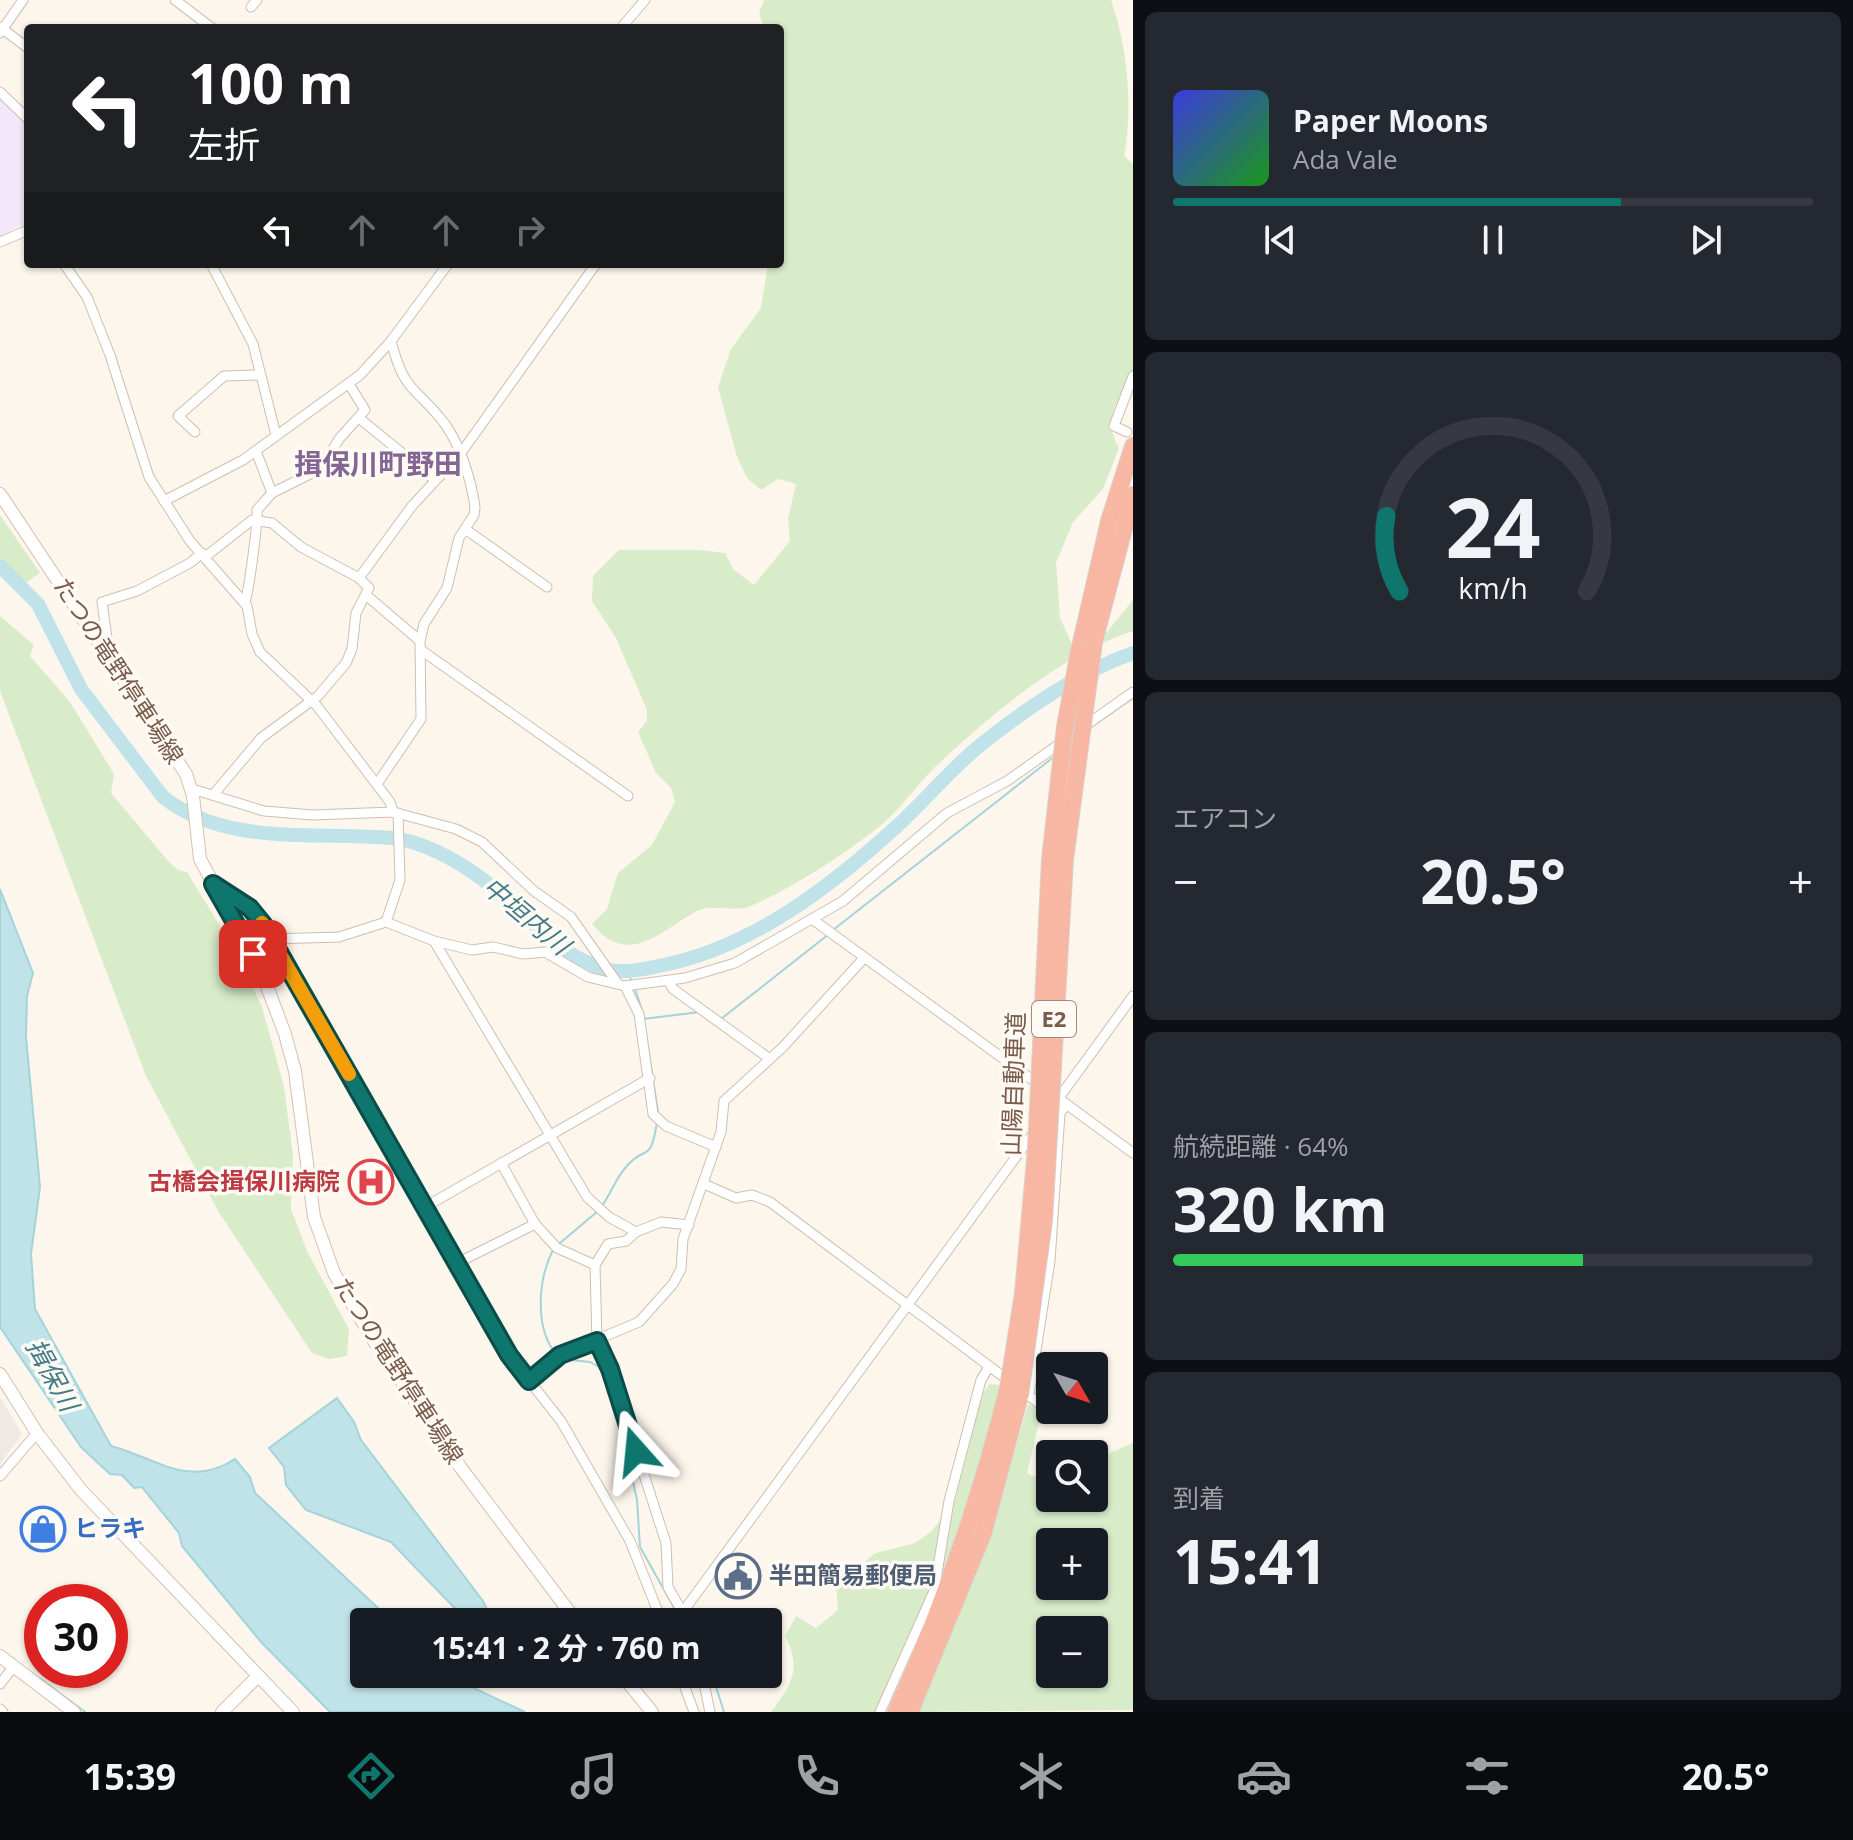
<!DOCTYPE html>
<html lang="ja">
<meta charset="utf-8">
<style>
:root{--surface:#171b24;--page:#242831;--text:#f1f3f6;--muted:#9ea1a6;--line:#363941;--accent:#0f766e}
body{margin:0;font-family:"Open Sans","Noto Sans JP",sans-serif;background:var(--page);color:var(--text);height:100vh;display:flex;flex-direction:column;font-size:30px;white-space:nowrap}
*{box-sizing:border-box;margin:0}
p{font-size:26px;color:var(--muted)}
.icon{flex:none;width:44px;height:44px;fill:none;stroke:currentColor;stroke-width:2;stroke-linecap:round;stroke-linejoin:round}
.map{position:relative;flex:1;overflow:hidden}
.drawer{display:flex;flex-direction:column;gap:12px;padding:12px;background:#0d0f14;width:720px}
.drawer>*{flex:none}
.banner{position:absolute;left:24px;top:24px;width:760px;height:244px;border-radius:8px;box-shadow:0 2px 6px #0004;background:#202124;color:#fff;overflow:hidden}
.needle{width:52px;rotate:129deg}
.buttons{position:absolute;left:1036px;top:1352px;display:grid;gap:16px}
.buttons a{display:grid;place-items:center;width:72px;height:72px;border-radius:8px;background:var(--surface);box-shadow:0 2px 6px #0004;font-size:40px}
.speed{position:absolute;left:24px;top:1584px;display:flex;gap:16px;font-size:40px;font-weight:700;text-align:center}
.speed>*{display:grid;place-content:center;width:104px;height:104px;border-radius:50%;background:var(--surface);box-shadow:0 2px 6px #0004;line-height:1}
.speed .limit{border:12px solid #d22;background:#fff;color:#111}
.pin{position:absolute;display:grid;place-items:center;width:68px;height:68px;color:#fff;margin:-34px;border-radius:16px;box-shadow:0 4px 12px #0006}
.me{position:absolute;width:88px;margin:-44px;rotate:342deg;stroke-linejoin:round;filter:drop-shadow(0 0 6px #0008)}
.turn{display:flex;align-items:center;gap:28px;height:168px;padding:0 32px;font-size:36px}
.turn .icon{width:104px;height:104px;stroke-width:2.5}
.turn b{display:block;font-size:56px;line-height:68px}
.lanes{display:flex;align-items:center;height:76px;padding:0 32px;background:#0003;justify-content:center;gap:40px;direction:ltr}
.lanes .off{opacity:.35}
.big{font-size:60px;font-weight:700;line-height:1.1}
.drawer .widget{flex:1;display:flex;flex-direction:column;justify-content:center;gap:12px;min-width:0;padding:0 28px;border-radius:12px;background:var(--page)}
.drawer .dial{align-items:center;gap:0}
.dial svg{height:208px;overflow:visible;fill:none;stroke:var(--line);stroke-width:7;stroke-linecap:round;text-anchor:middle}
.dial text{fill:var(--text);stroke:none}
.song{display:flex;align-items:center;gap:24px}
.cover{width:96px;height:96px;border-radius:12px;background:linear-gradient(135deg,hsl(240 70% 55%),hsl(120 70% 35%))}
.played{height:8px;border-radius:4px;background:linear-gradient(90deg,var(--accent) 70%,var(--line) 70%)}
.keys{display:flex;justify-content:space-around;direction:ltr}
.heat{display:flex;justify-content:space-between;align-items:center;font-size:44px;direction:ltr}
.charge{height:12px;border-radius:6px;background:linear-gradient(90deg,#34c759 64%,var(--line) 0)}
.trip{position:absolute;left:350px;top:1608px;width:432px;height:80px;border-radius:8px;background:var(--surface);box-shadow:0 2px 6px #0004;font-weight:700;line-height:80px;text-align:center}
.menu{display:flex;height:128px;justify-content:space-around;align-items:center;background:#090b0e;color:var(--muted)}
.menu .icon{width:56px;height:56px}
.menu .selected{color:var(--accent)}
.menu b{font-size:36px;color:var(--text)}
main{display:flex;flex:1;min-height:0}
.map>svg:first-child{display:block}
.industrial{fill:#efe9e4}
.education{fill:#f3e8fa}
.green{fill:#d8ecc9;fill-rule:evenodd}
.water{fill:#bfe3e8;stroke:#a5d3da;stroke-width:2}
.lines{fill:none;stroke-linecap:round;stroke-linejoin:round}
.stream{stroke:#a5d3da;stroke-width:2}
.river{stroke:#bfe3e8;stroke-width:14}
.street-casing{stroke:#d1beb0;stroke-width:11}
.secondary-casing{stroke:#d6c0b0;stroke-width:14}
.highway-casing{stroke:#dad1cd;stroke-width:18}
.street{stroke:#fff;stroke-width:9}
.secondary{stroke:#fff;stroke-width:12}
.highway{stroke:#f7b7a3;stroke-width:16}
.highway-bridge-casing{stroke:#dad1cd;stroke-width:18;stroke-linecap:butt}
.highway-bridge{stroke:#f7b7a3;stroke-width:16}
.route-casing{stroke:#0a4d48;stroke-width:20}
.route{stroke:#0f766e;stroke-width:14}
.slow{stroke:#f59e0b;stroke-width:14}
.labels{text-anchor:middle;stroke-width:7;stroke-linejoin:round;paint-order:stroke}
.shield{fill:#fffaf3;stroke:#a28b7f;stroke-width:2}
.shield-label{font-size:22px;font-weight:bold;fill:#7a5c4d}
.street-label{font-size:24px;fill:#7a5c4d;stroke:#fffaf3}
.health-label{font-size:24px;font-weight:bold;fill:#be3a42;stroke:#fffaf3;text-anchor:end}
.shop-label{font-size:24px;font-weight:bold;fill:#366cbe;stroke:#fffaf3;text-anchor:start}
.service-label{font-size:24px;font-weight:bold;fill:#4e5e75;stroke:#fffaf3;text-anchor:start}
.water-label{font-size:26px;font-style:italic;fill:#437c86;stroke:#fffaf3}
.quarter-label{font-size:28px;font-weight:bold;fill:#846695;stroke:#fffaf3}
</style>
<main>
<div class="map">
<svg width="1133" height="1712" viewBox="0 0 1133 1712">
<rect width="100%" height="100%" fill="#fdf6ec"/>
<path class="industrial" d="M0,1397L22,1434L0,1464Z"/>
<path class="education" d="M0,96L28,124V222L0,236Z"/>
<g class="green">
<path d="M764,0H1111C1128,49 1133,108 1124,156L1133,164V383C1112,399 1105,426 1119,448L1103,489L1073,522L1056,563L1060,618L1071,642L1107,632L1133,600V631C1063,653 987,718 934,768C914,788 898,813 875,830C839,858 793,887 751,906C735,913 713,903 697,911C661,930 629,969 592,924L607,909L618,873L652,845L675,802L671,788L656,773L638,732L647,721V710L616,638L592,601L593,576L619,550H699L725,553L733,569L754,585L790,541L788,518L796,484L778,479L761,490L747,478L737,457L718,387L731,349L761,308L768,264H780V28H764L759,13Z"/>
<path d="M0,515L40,573L25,583L0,558Z"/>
<path d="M0,616L34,645L30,656L70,702L114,774L111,793L169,862L178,870L187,872L236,952L262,1007L284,1087L293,1155L291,1209L307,1251L349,1329L347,1356L329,1359L312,1353L218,1211L146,1076L0,691Z"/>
<path d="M990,1384L1001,1385L963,1523L938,1593L884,1712H771C792,1684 802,1669 785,1636L796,1616L816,1628L838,1610L836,1583L876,1553L915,1543L931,1532L955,1501L982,1394Z"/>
<path d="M1028,1404L1042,1410L1027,1473L1034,1477L1050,1473V1498H1094V1460L1133,1443V1710L916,1712L992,1530ZM1050,1542H1094V1586H1050ZM1050,1630H1094V1674H1050Z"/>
</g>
<g class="water">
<path d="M0,889L33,973L27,996L26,1037L40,1187L31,1254L35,1309L111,1446C156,1458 189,1489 235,1459L250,1477L255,1493L393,1622H364V1674H454L465,1684L525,1712H330L261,1642L182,1546L179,1533L142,1487L134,1488L122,1475L110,1474L81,1447L0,1327Z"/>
<path d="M337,1398L354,1422L361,1440L483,1601L493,1622H468L391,1542L306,1510L286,1485L284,1467L269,1448Z"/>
</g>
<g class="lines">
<g class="stream">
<path d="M1091,727L1133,698"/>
<path d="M833,930L1055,756"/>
<path d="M627,972L631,980"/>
<path d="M635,989L642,1010"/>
<path d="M643,1019L700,1012"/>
<path d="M721,1019L829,934"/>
<path d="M648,1048L658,1112"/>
<path d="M602,1206C611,1193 616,1178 626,1167C646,1143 650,1166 657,1122"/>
<path d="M560,1243L598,1211"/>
<path d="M553,1250C538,1279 534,1329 557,1355"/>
<path d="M561,1359L590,1362L599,1367L606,1382L620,1424L637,1500L640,1547L676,1611"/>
<path d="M712,1674L724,1712"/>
<path d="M41,1679L85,1712"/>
</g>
<path class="river" d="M0,566L38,604L81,689L163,797C215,838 286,835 349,836C371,837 394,836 415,843C452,855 484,878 512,904C541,930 565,958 605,969C626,974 644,969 664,965C754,946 830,887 896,827C926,800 951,768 983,743C1028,707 1079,672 1133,653"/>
<g class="street-casing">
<g id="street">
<path d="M175,0L212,28"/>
<path d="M251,7L257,0"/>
<path d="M0,27L28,48"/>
<path d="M621,28L645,0"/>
<path d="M0,33L23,0"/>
<path d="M0,92L28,119"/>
<path d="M0,242L28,230"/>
<path d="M64,264L87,297L110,355L149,477L190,541L247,606L252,634L260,652L317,706L390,802L393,812"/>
<path d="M211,264L253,344L276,435"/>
<path d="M359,418L435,480"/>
<path d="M195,432L178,416L224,376L258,375"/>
<path d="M1127,432L1114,426L1133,376"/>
<path d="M256,451L272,493"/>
<path d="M164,501L243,460L360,375L391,341L448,264"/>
<path d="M465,529L547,587"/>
<path d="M205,557L252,520L272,523L301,547L359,578"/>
<path d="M366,595L420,641"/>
<path d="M245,602C249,590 258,523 257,510L272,493L314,472L326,461L339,439L365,410L349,384"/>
<path d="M102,645L107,638L102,602L137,591L190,563L202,553"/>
<path d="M421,650L628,796"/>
<path d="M377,784L421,719L420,641L424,624L447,588L459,538L474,515L475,507C471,479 461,447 445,424C416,386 405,395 391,341"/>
<path d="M192,789L264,811L313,815L393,812L456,829L482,842L534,891L571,917L618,984"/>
<path d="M213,795L261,738L318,696L346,663L352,649L356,613L369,588L359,578L412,506L461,453L596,264"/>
<path d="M213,884L250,908L263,924L509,1355L561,1421L630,1541L662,1622"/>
<path d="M812,919L1038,1084"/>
<path d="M386,922L400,880L398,813"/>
<path d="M271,939L339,937L386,922L434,941L587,1197L609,1217L636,1232L661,1222L689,1225"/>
<path d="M434,941L472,950L493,947L523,954L545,952L588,977L625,986L685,978L735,963L843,901L947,813L1007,781L1133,692"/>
<path d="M669,982L673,989L770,1059"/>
<path d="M625,986L639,1014L653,1114L666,1126L716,1147"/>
<path d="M1054,1095L1133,1153"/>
<path d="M1053,1106L1133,996"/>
<path d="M501,1163L535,1224"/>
<path d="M704,1184L736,1198L752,1195L770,1202L1048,1410"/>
<path d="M425,1207L650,1078"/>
<path d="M457,1263L535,1224L557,1248L595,1265L597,1341L610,1369L666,1543L668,1587L688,1622"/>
<path d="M595,1265L608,1244L626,1241L636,1232"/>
<path d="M529,1381L560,1355L639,1322L673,1284L681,1269L683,1239L721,1132L724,1101L783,1047L864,958"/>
<path d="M1029,1395L1050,1261L1060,1113L1066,1105"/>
<path d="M0,1476L37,1433"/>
<path d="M669,1622L682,1613L1035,1131"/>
<path d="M680,1674L694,1712"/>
<path d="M702,1674L710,1712"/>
<path d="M0,1684L14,1666"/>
<path d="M0,1709L3,1712"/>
<path d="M880,1712L934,1591L949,1501L981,1380L989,1367"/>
</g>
</g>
<g class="secondary-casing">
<g id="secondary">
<path d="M0,494L186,774L193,796L200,859L263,976L285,1034L295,1071L314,1217L334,1273L372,1338L461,1468L577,1622"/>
<path d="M0,1374L37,1433L81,1490L293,1712"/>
<path d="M0,1656L74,1712"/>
<path d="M621,1674L652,1712"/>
<path d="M222,1712L258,1676"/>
</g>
</g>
<g class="highway-casing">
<g id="highway">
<path d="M1094,642L1133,495"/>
<path d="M1079,651L1109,521L1133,446"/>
<path d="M896,1712C943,1607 980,1500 1008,1388"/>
<path d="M910,1712L983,1534L1020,1396"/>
</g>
</g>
<use href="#street" class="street"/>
<use href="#secondary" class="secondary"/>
<use href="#highway" class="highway"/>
<g class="highway-bridge-casing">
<g id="highway-bridge">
<path d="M1008,1388L1023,1293L1036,1149L1050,859L1065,727L1079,651"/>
<path d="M1020,1396L1044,1221L1065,860L1094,642"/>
</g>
</g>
<use href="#highway-bridge" class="highway-bridge"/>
</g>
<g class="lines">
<g class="route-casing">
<path id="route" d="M253,954L213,884L250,908L263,924L509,1355L529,1381L560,1355L597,1341L610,1369L636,1451"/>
</g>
<use href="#route" class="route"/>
<path class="slow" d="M262,923L349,1074"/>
</g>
<defs>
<g id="hospital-ring" transform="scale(2.3)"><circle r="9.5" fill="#fffaf3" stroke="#e0444e" stroke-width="1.5"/><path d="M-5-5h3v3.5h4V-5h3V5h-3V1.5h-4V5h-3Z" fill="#e0444e"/></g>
<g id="shop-ring" transform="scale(2.3)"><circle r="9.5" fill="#fffaf3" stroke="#3f7fe0" stroke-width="1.5"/><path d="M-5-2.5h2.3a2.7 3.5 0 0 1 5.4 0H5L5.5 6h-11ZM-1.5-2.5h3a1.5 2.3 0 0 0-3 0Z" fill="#3f7fe0"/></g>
<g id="civic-ring" transform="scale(2.3)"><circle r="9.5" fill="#fffaf3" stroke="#5c6f8a" stroke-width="1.5"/><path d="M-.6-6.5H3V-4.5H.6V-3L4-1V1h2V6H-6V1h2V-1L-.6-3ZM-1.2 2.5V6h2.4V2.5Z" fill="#5c6f8a"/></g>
</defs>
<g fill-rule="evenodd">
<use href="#hospital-ring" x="371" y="1182"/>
<use href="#shop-ring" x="43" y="1529"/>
<use href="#civic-ring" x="738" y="1576"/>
</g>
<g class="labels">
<rect class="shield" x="1032" y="1001" width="44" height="36" rx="6"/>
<g class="shield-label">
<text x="1054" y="1027">E2</text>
</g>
<g class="street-label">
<text transform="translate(118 671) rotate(57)" y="8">たつの竜野停車場線</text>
<text transform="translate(1014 1084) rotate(-88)" y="8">山陽自動車道</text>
<text transform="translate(398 1371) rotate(57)" y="8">たつの竜野停車場線</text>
</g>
<g class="health-label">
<text x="340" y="1190">古橋会揖保川病院</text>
</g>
<g class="shop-label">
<text x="74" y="1537">ヒラキ</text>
</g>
<g class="service-label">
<text x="769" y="1584">半田簡易郵便局</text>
</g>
<g class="water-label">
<text transform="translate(526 916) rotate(40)" y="9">中垣内川</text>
<text transform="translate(52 1375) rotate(61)" y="9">揖保川</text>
</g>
<g class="quarter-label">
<text x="378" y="474">揖保川町野田</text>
</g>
</g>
</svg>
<div class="buttons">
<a><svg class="needle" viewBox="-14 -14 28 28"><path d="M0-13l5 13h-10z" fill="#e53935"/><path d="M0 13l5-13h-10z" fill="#9ea1a6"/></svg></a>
<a><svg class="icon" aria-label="search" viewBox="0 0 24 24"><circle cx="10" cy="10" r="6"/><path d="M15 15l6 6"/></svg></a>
<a>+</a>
<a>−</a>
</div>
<div class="speed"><div class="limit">30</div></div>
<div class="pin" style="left:253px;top:954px;background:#d93025"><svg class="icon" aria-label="arrive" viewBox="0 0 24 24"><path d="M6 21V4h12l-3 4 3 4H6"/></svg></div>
<svg class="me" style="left:636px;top:1451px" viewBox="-20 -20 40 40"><path d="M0-17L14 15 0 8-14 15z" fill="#0f766e" stroke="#fff" stroke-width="4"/></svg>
<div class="trip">15:41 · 2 分 · 760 m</div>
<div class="banner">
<div class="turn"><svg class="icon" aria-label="left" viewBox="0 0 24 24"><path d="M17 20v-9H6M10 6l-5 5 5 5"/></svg><div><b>100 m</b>左折</div></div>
<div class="lanes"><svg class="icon" aria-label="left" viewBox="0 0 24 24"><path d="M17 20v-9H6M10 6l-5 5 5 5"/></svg><svg class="icon off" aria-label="ahead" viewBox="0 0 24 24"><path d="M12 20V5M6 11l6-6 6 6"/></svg><svg class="icon off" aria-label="ahead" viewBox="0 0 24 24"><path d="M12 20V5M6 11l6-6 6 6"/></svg><svg class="icon off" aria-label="right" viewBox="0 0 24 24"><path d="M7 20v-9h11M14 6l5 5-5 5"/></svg></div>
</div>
</div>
<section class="drawer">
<div class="widget">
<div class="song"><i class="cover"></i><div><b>Paper Moons</b><p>Ada Vale</p></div></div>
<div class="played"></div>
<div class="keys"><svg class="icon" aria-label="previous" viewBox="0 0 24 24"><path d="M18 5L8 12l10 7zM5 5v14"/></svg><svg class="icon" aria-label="pause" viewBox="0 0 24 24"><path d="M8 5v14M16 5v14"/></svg><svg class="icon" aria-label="next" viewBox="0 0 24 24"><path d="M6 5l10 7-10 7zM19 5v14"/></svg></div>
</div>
<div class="widget dial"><svg viewBox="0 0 100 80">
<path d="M14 69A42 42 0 1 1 86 69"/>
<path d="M14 69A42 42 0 0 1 9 40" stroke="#0f766e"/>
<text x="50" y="56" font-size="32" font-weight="700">24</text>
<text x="50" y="72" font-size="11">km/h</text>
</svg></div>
<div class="widget"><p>エアコン</p>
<div class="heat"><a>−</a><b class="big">20.5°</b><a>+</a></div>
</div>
<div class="widget"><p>航続距離 · 64%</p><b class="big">320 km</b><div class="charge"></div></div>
<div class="widget"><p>到着</p><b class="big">15:41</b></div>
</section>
</main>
<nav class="menu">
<b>15:39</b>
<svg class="icon selected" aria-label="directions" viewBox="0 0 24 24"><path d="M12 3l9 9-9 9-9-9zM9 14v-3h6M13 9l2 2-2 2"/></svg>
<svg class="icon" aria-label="music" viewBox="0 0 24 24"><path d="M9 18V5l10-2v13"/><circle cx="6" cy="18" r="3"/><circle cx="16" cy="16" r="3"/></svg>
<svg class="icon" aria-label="phone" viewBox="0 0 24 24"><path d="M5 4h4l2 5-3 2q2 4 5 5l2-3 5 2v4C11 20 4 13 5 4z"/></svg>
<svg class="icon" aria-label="climate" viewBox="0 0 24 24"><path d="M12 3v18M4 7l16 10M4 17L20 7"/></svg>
<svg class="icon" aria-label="car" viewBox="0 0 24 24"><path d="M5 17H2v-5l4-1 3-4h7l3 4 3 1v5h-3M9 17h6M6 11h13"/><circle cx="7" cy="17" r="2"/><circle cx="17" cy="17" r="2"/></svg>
<svg class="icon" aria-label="filters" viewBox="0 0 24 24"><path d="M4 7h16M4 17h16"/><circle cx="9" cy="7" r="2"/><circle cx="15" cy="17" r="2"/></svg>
<b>20.5°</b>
</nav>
